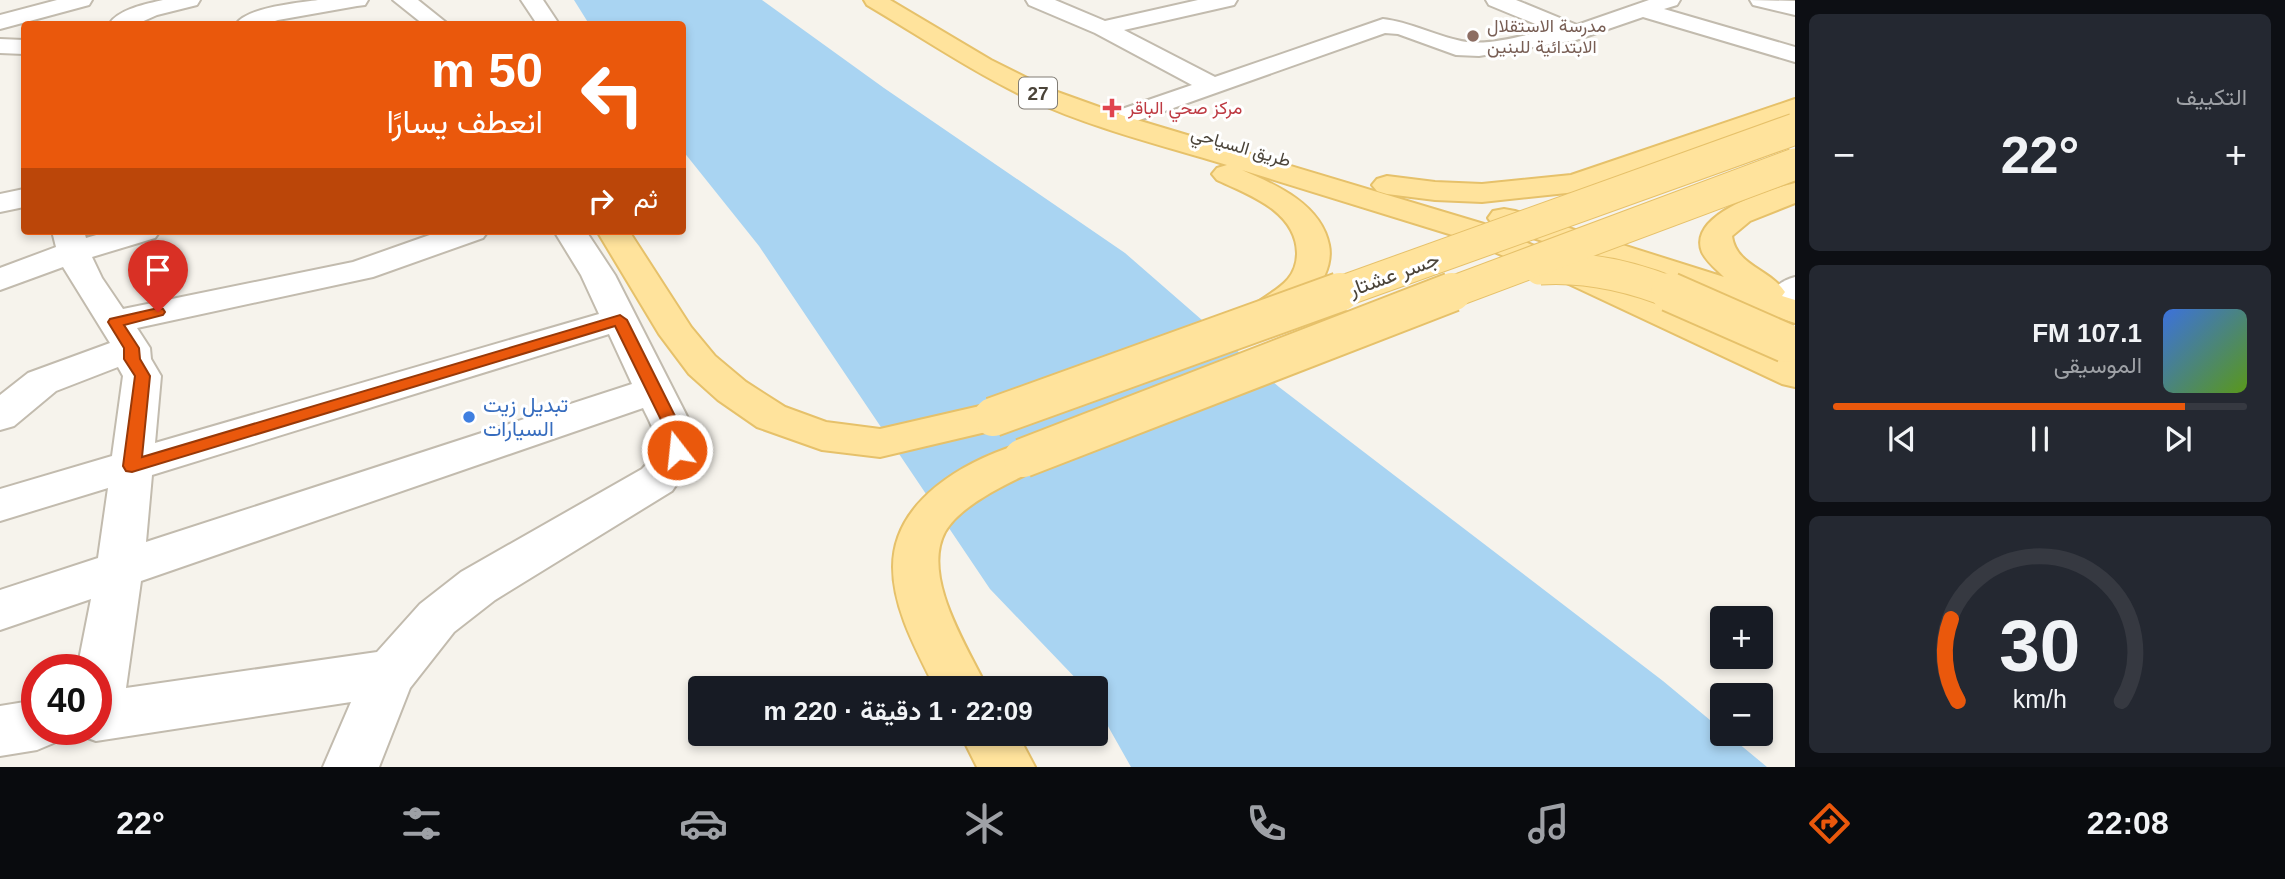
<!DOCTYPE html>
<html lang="ar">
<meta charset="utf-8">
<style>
:root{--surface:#171b24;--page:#242831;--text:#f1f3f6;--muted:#9ea1a6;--line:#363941;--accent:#ea580c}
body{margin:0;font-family:Arial,Vazirmatn,sans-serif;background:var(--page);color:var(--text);direction:rtl;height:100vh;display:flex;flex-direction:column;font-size:26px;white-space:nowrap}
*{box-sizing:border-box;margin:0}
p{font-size:23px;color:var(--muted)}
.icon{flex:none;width:38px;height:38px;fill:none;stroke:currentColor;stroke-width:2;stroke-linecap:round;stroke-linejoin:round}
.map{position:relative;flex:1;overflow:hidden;direction:ltr}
.sheet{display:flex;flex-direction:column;gap:14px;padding:14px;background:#0d0f14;width:490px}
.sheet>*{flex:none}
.top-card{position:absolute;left:21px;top:21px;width:665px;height:214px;border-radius:7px;box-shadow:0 4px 10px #0003;direction:rtl;background:#ea580c;color:#fff;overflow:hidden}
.tools{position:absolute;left:1710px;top:606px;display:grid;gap:14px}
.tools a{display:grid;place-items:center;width:63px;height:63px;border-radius:7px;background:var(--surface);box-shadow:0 4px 10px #0003;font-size:35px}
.speed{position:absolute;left:21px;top:654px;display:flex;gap:14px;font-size:35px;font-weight:700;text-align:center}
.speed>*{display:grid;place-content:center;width:91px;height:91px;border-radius:50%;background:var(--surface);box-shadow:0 4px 10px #0003;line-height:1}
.speed .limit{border:10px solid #d22;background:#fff;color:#111}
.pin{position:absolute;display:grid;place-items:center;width:60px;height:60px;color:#fff;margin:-72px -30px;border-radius:50% 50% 50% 0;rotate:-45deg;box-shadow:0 0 7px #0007}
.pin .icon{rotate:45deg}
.me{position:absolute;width:77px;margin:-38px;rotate:344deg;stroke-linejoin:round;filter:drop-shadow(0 0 5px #0008)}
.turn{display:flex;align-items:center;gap:24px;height:147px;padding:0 28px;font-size:32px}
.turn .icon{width:91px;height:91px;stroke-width:2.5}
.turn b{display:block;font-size:49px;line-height:60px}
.then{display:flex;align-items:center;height:66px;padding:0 28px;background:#0003;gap:14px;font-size:26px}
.big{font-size:52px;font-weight:600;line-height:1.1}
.sheet .tile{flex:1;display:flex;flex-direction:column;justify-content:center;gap:10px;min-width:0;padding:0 24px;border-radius:10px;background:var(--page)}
.sheet .dial{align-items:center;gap:0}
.dial svg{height:182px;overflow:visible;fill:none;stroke:var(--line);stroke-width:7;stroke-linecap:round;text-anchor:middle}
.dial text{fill:var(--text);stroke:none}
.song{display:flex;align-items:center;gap:21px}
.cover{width:84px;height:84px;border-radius:10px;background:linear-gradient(135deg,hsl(220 70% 55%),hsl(90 70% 35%))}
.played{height:7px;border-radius:4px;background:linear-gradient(90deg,var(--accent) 85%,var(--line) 85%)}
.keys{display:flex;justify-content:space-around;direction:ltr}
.heat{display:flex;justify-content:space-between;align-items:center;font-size:38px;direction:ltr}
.trip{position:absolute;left:688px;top:676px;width:420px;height:70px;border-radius:7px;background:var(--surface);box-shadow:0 4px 10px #0003;font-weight:600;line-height:70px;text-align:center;direction:rtl}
.dock{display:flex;height:112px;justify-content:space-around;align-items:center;background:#090b0e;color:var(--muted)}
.dock .icon{width:49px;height:49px}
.dock .on{color:var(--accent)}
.dock b{font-size:32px;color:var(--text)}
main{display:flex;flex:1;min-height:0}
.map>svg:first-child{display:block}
.water{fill:#a9d4f2}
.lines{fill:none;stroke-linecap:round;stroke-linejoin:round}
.minor-casing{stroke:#c2bbae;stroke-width:4}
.major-casing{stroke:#e6c16a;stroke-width:4}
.minor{fill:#fff;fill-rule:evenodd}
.major{fill:#ffe39c;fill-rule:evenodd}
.major-bridge-far2-casing{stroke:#e6c16a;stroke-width:25;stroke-linecap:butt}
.major-bridge-far1-casing{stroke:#e6c16a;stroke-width:33;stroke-linecap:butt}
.major-bridge-casing{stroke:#e6c16a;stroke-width:42;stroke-linecap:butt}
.major-bridge-far2{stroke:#ffe39c;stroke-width:24}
.major-bridge-far1{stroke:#ffe39c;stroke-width:31}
.major-bridge{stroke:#ffe39c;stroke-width:38}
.route{fill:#ea580c;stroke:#983908;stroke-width:2}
.education-dot{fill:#8d6e63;stroke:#fff;stroke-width:2.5}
.health-dot{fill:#e0444e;stroke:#fff;stroke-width:2.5}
.shop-dot{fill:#3f7fe0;stroke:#fff;stroke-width:2.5}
.labels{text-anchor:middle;stroke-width:6;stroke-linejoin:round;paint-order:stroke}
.far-education-label{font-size:18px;fill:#785e54;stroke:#fff;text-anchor:start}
.far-health-label{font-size:18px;fill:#be3a42;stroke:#fff;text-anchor:start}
.far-street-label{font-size:18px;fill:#4b4439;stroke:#fff}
.shield{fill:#fff;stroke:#817c74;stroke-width:2}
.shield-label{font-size:19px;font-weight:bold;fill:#4b4439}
.street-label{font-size:21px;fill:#4b4439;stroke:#fff}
.shop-label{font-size:21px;fill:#366cbe;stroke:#fff;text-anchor:start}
</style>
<main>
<section class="sheet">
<div class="tile"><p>التكييف</p>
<div class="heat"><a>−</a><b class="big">22°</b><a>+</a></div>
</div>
<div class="tile">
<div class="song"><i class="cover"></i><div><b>107.1 FM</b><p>الموسيقى</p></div></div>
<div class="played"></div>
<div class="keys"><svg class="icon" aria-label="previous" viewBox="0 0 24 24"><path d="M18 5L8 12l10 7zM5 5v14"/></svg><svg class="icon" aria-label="pause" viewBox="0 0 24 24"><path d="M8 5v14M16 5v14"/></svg><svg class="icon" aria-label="next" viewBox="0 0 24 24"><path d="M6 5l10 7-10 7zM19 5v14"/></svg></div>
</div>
<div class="tile dial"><svg viewBox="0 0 100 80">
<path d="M14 69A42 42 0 1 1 86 69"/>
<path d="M14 69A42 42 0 0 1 11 33" stroke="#ea580c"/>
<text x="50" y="56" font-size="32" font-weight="700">30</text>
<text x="50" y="72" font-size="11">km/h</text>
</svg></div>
</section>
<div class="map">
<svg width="1795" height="767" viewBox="0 0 1795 767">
<rect width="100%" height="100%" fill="#f6f3ec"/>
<path class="water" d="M574,0H762L884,88L1125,253L1279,387L1663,681L1722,730V733H1726L1767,767H1131L1096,705V688H1085L990,589L759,246L683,151L682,24H589Z"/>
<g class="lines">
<g class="minor-casing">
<g id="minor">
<path d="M57,0H92L89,5L0,29V15Z"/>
<path d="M163,0H200L197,5L157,15L137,24H109C119,9 146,4 163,0Z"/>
<path d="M318,0H368L365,5L357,6L278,20L266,24H236C248,7 298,3 318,0Z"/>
<path d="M393,0H418L448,24H423Z"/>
<path d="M521,0H543L559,24H537Z"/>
<path d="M1026,0H1055L1105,21L1198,0H1237L1234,5L1124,30L1215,77L1383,19C1410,22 1431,34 1457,40C1485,48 1522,35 1550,30L1489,5L1486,0H1516L1577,25L1649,0H1680L1677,5L1664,9L1795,47V62L1643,17L1576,40L1479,56L1456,55L1398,34L1385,33L1131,123L1122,121L1118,115L1122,109L1192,85L1095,33L1029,5Z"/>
<path d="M1750,0L1795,1V15L1753,5Z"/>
<path d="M0,39L24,40V54L0,53Z"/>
<path d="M24,189V207L0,212V194Z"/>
<path d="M52,231H84L86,238L110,231H160L155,238L92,257L102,278L123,309L353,262L441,231H488L483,238L373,277L137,328L150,348L151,359L161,376L155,443L599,314L581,275L554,231H586L615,275L695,432V458L672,491L495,600L454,632L410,688L379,767H323L351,702L96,741L77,734L75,730H96V670H77L91,599L0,630V590L98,558L108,488L0,521V489L112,456L123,376L118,367L56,391L14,426L0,430V395L28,373L110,343L63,267L0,290V268L56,247ZM609,334L632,384L146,542L152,475ZM643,408C655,432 664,447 642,469L461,572L420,604L377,652L126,688L141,581Z"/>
<path d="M1795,277V307C1786,316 1777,315 1765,312L1760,305C1769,292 1779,281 1795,277Z"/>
<path d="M37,700V730H62L56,742L37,750L0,756V706Z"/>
</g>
</g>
<g class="major-casing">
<g id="major">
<path d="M864,0H890L991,60L1049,89L1127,117L1484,224L1795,360V387L1782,384L1571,285L1462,238L1242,170C1276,185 1321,204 1329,245C1337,283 1285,334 1247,325L1242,317C1253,301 1275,294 1288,279C1294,272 1297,262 1297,253C1296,211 1249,195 1217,180L1212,174L1217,168L1227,165C1161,145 1092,128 1029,99C973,72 921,37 867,5Z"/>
<path d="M1795,99V116L1576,192L1482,202L1435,200L1387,194L1377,191L1372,185L1377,179L1387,176L1435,182L1482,184L1571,175Z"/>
<path d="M1795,183V203L1750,221L1732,236C1736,266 1770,269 1785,292L1782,296L1795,300V323L1493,225L1488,218L1493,211L1504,209L1515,211L1724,277C1717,270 1706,261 1702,252C1687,214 1768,190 1795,183Z"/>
<path d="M597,231H629L691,327L715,356L746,382L785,407L826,422L880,429L993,403L1007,407L1013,417L1007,427L880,457L822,450L757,427L718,400L689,374L659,334Z"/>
<path d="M1023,443L1038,447L1044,458L1038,469C1010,482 961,504 945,532C921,577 968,648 987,688H935C917,651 893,609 893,567C893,500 966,460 1023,443Z"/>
<path d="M960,733H1017L1035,767H977Z"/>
</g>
</g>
<use href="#minor" class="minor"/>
<use href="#major" class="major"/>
<g class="major-bridge-far2-casing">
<path id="major-bridge-far2" d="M1792,130L1795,129"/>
</g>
<g class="major-bridge-far1-casing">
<g id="major-bridge-far1">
<path d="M1540,269C1587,266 1631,276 1675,294"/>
<path d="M1335,294L1795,129"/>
<path d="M1447,294L1795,164"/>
</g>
</g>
<g class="major-bridge-casing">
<g id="major-bridge">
<path d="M1670,292L1786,343"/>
<path d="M993,417L1340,292"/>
<path d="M1023,458L1452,292"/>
</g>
</g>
<use href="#major-bridge-far2" class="major-bridge-far2"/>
<use href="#major-bridge-far1" class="major-bridge-far1"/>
<use href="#major-bridge" class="major-bridge"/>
</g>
<path class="route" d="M158,308L163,309L165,312L163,315L124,325L139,348L140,359L150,376L142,457L620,315L627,320L683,432L686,450L677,457L669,450L667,432L615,326L132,472L126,471L123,466L135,376L124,359V348L108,322L110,319Z"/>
<circle class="education-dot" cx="1473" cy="36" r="7"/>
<path class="health-dot" d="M1108.5 97.5h7v7h7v7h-7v7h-7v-7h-7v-7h7z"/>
<circle class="shop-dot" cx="469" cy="417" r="7"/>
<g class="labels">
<g class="far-education-label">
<text x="1487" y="32">مدرسة الاستقلال<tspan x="1487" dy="21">الابتدائية للبنين</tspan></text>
</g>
<g class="far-health-label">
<text x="1128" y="114">مركز صحي الباقر</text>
</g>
<g class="far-street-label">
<text transform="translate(1241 147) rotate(16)" y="6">طريق السياحي</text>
</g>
<rect class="shield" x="1019" y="77.5" width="38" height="31" rx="5"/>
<g class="shield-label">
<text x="1038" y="100">27</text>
</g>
<g class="street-label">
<text transform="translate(1394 274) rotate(-20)" y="7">جسر عشتار</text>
</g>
<g class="shop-label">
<text x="483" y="412">تبديل زيت<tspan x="483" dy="24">السيارات</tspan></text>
</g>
</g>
</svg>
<div class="tools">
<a>+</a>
<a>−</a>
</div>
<div class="speed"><div class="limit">40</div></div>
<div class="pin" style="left:158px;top:312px;background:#d93025"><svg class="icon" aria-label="arrive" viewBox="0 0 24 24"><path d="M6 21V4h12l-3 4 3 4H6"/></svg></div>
<svg class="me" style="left:677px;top:450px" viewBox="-20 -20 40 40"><circle r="17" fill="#ea580c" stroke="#fff" stroke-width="3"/><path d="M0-11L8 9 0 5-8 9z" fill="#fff"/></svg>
<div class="trip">22:09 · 1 دقيقة · 220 m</div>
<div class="top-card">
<div class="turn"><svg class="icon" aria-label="left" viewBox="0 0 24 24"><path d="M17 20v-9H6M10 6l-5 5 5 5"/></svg><div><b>50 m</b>انعطف يسارًا</div></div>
<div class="then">ثم<svg class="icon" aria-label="right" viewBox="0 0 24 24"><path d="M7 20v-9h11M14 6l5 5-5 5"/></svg></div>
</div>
</div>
</main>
<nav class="dock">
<b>22:08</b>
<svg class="icon on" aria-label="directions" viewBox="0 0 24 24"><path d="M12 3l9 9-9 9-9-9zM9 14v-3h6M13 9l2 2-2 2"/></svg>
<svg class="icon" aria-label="music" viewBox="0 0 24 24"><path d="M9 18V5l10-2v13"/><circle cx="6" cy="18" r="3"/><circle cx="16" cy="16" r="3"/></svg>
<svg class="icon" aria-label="phone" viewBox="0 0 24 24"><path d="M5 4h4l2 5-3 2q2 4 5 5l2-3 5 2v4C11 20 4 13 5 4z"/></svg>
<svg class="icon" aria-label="climate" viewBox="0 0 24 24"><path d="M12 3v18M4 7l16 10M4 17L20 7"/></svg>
<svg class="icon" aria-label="car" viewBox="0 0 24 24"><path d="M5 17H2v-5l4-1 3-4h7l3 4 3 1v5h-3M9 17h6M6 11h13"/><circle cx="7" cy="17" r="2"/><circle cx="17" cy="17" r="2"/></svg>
<svg class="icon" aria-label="filters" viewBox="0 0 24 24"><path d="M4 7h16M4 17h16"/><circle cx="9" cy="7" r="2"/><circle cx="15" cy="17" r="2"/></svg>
<b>22°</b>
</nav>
